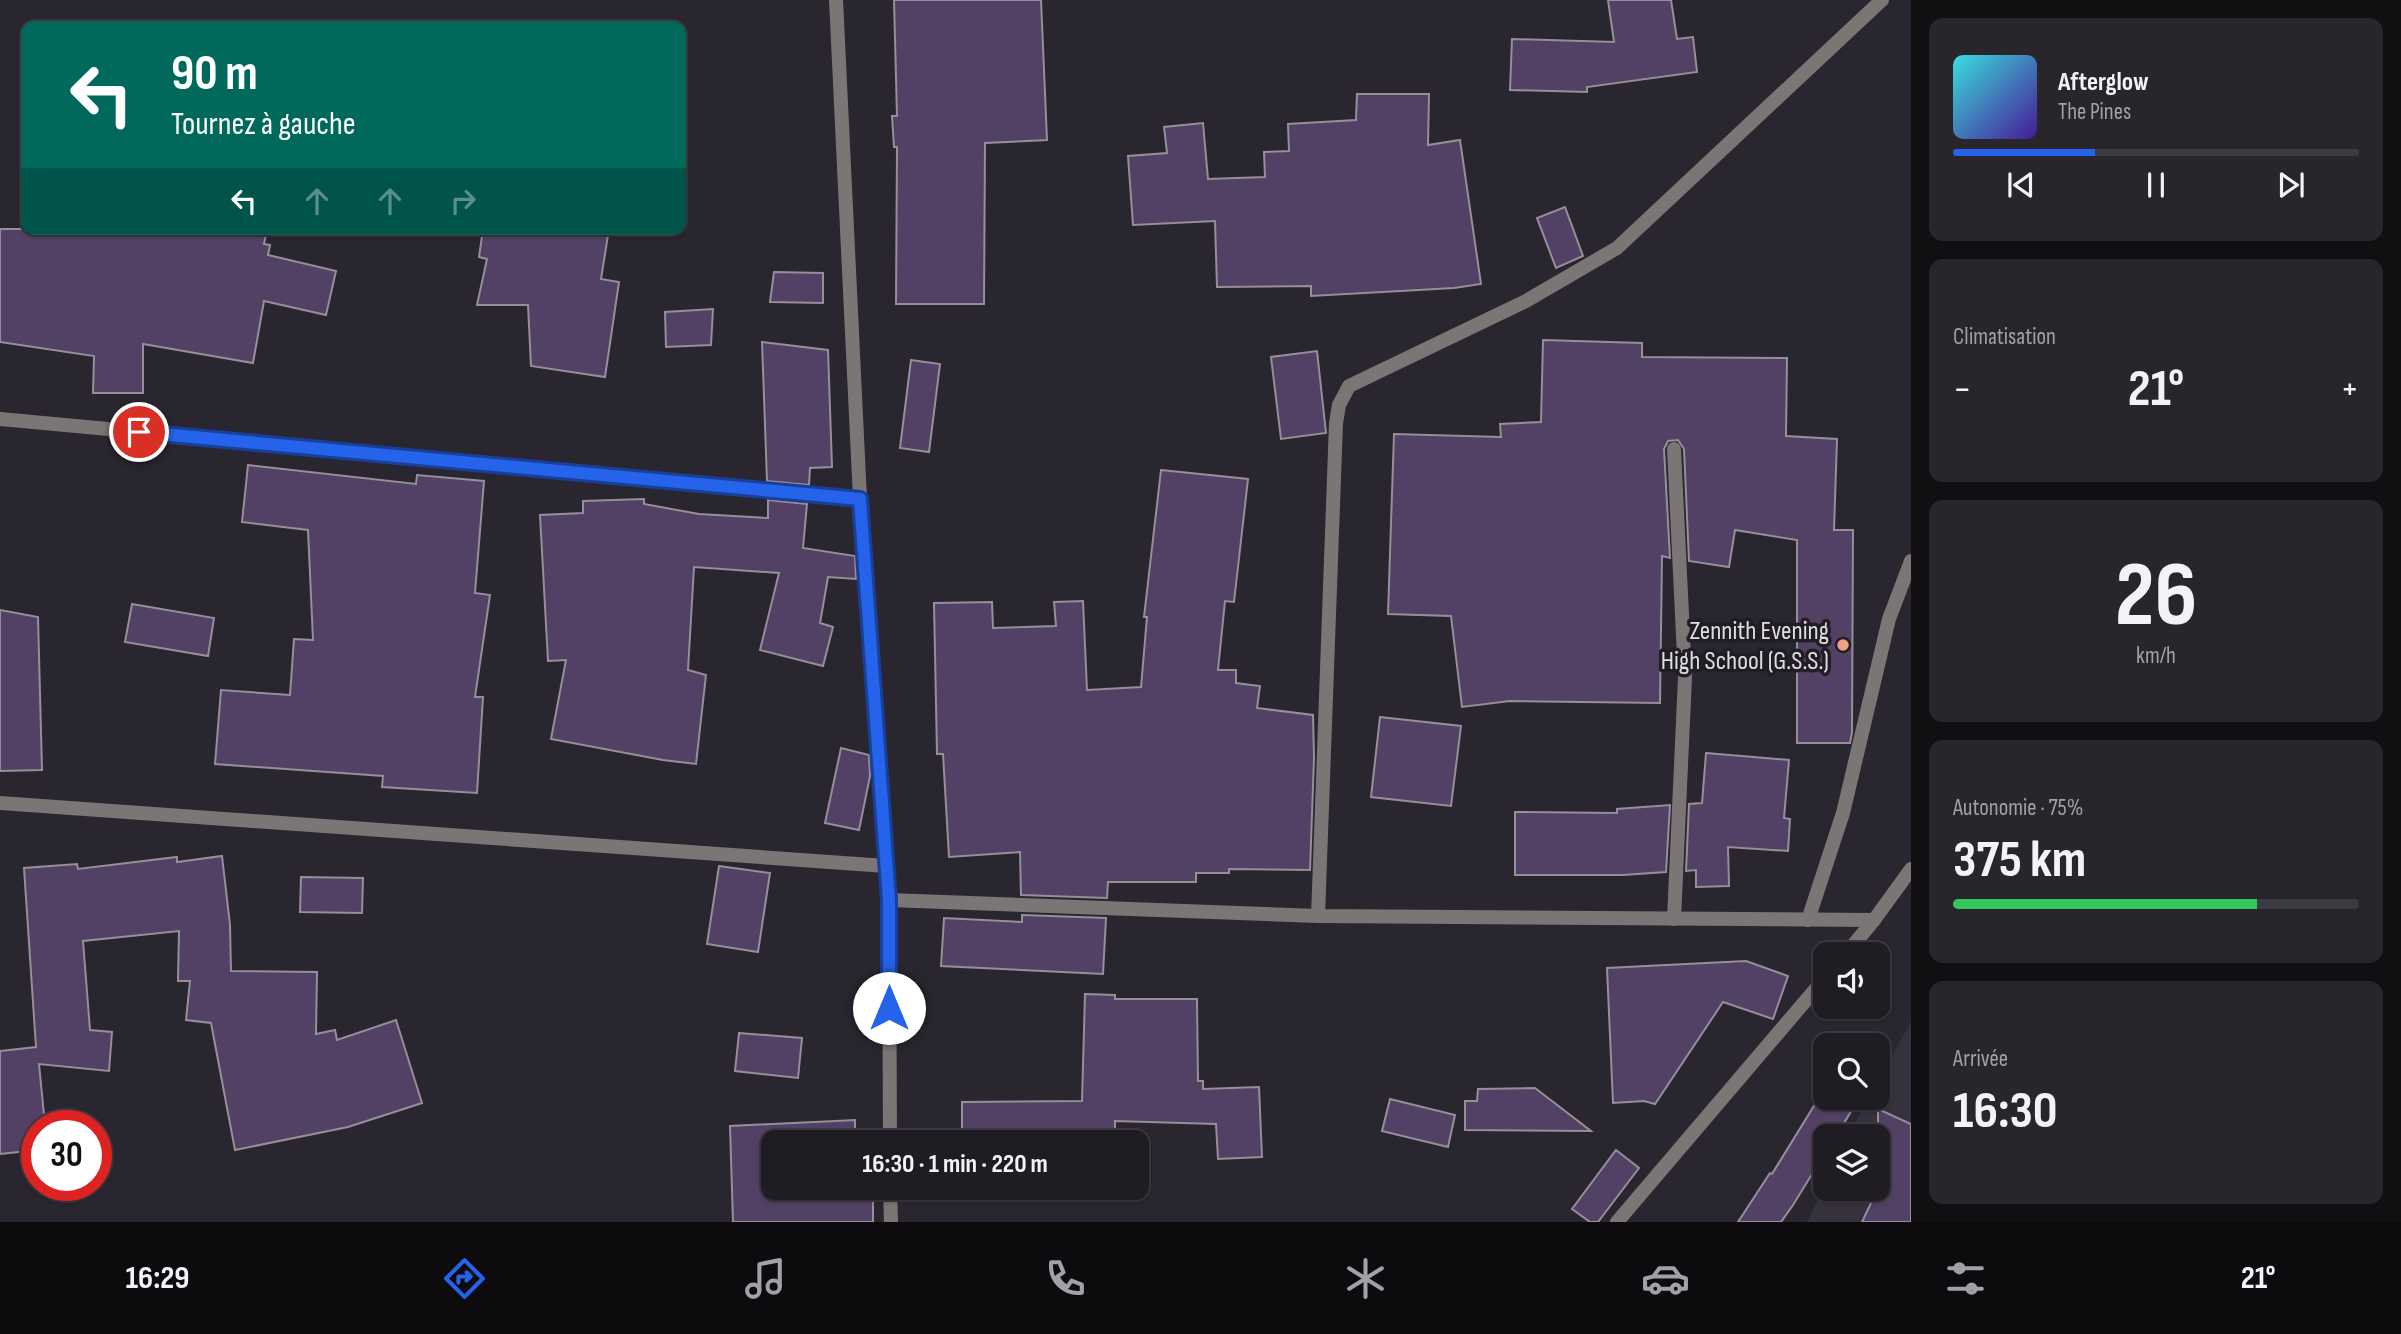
<!DOCTYPE html>
<html lang="fr">
<meta charset="utf-8">
<style>
:root{--surface:#201c23;--page:#28252b;--text:#f1f3f6;--muted:#a2a1a6;--line:#3d3a41;--accent:#2563eb}
body{margin:0;font-family:"Sofia Sans Condensed",sans-serif;background:var(--page);color:var(--text);height:100vh;display:flex;flex-direction:column;font-size:26px;white-space:nowrap}
*{box-sizing:border-box;margin:0}
p{font-size:23px;color:var(--muted)}
.icon{flex:none;width:38px;height:38px;fill:none;stroke:currentColor;stroke-width:2;stroke-linecap:round;stroke-linejoin:round}
.map{position:relative;flex:1;overflow:hidden}
.panel{display:flex;flex-direction:column;gap:18px;padding:18px;background:#120f13;width:490px}
.panel>*{flex:none}
.hud{position:absolute;left:21px;top:21px;width:665px;height:214px;border-radius:14px;box-shadow:0 2px 5px #0004,0 0 0 2px var(--line);background:#00695c;color:#fff;overflow:hidden}
.controls{position:absolute;left:1813px;top:942px;display:grid;gap:14px}
.controls a{display:grid;place-items:center;width:77px;height:77px;border-radius:14px;background:var(--surface);box-shadow:0 2px 5px #0004,0 0 0 2px var(--line);font-size:35px}
.speed{position:absolute;left:21px;top:1110px;display:flex;gap:14px;font-size:35px;font-weight:700;text-align:center}
.speed>*{display:grid;place-content:center;width:91px;height:91px;border-radius:50%;background:var(--surface);box-shadow:0 2px 5px #0004,0 0 0 2px var(--line);line-height:1}
.speed .limit{border:10px solid #d22;background:#fff;color:#111}
.pin{position:absolute;display:grid;place-items:center;width:60px;height:60px;color:#fff;margin:-30px;border:4px solid #fff;border-radius:50%;box-shadow:0 2px 7px #0007}
.me{position:absolute;width:77px;margin:-38px;rotate:0deg;stroke-linejoin:round;filter:drop-shadow(0 0 5px #0008)}
.turn{display:flex;align-items:center;gap:24px;height:147px;padding:0 35px;font-size:32px}
.turn .icon{width:91px;height:91px;stroke-width:2.5}
.turn b{display:block;font-size:49px;line-height:60px}
.lanes{display:flex;align-items:center;height:66px;padding:0 35px;background:#0003;justify-content:center;gap:35px;direction:ltr}
.lanes .off{opacity:.35}
.big{font-size:52px;font-weight:700;line-height:1.1}
.panel .card{flex:1;display:flex;flex-direction:column;justify-content:center;gap:10px;min-width:0;padding:0 24px;border-radius:14px;background:var(--page)}
.panel .dial{align-items:center;gap:0}
.dial b{font-size:91px;line-height:1}
.song{display:flex;align-items:center;gap:21px}
.cover{width:84px;height:84px;border-radius:10px;background:linear-gradient(135deg,hsl(180 70% 55%),hsl(260 70% 35%))}
.played{height:7px;border-radius:4px;background:linear-gradient(90deg,var(--accent) 35%,var(--line) 35%)}
.keys{display:flex;justify-content:space-around;direction:ltr}
.heat{display:flex;justify-content:space-between;align-items:center;font-size:38px;direction:ltr}
.charge{height:10px;border-radius:5px;background:linear-gradient(90deg,#34c759 75%,var(--line) 0)}
.trip{position:absolute;left:761px;top:1130px;width:388px;height:70px;border-radius:14px;background:var(--surface);box-shadow:0 2px 5px #0004,0 0 0 2px var(--line);font-weight:700;line-height:70px;text-align:center}
.menu{display:flex;height:112px;justify-content:space-around;align-items:center;background:#0d0b0e;color:var(--muted)}
.menu .icon{width:49px;height:49px}
.menu .active{color:var(--accent)}
.menu b{font-size:32px;color:var(--text)}
main{display:flex;flex:1;min-height:0}
.map>svg:first-child{display:block}
.built{fill:#36313e}
.building{fill:#524164;stroke:#948f99;stroke-width:2}
.lines{fill:none;stroke-linecap:round;stroke-linejoin:round}
.lane{stroke:#7b7575;stroke-width:14}
.street{stroke:#7b7575;stroke-width:14}
.route-casing{stroke:#184099;stroke-width:18}
.route{stroke:#2563eb;stroke-width:12}
.poi-dot{fill:#f39f85;stroke:#211d25;stroke-width:2.5}
.labels{text-anchor:middle;stroke-width:7;stroke-linejoin:round;paint-order:stroke}
.poi-label{font-size:26px;fill:#e0dde3;stroke:#211d25;text-anchor:end}
</style>
<main>
<div class="map">
<svg width="1911" height="1222" viewBox="0 0 1911 1222">
<rect width="100%" height="100%" fill="#2a262f"/>
<path class="built" d="M1911,1022V1222H1807L1825,1184V1188H1878V1136H1849L1868,1097H1878V1079Z"/>
<g class="building">
<path d="M894,0H1041L1047,140L985,143L984,304H896L897,147H894L892,116H897Z"/>
<path d="M1608,0H1671L1677,39L1693,37L1697,72L1587,87V92L1510,90L1512,39L1614,42Z"/>
<path d="M1357,94H1429L1428,145L1460,140L1481,284L1454,288L1311,296V286L1217,287L1215,221L1133,225L1128,156L1167,153L1164,127L1203,123L1208,179L1265,177L1264,152L1289,151L1288,124L1356,120Z"/>
<path d="M1565,207L1583,256L1556,268L1537,218Z"/>
<path d="M0,229H267L264,244L270,245L268,255L336,271L326,315L264,301L253,363L143,344V393H93L94,356L0,342Z"/>
<path d="M483,229H609L601,279L619,282L605,377L531,366L528,305H477L487,259L479,257Z"/>
<path d="M774,272L823,273V303L770,302Z"/>
<path d="M713,309L711,345L666,347L665,312Z"/>
<path d="M1543,340L1642,343V357L1787,358L1786,436L1837,439L1834,530H1853L1852,732L1850,743H1797V540L1735,530L1729,567L1689,561L1684,449L1678,440L1668,441L1664,449L1670,558L1662,556L1660,703L1510,701L1462,707L1451,616L1388,614L1394,434L1501,437L1500,424L1541,422Z"/>
<path d="M762,342L828,350L832,467L810,468L809,485L767,481Z"/>
<path d="M1317,351L1326,433L1281,439L1271,357Z"/>
<path d="M911,360L940,364L929,452L900,448Z"/>
<path d="M248,465L416,484L417,475L484,481L475,593L490,595L475,697H483L477,793L382,787L383,776L215,764L221,690L290,695L294,639L313,640L308,530L242,522Z"/>
<path d="M1161,470L1248,479L1234,602L1225,601L1218,670H1236V683L1260,686L1257,708L1313,715L1314,758L1310,870L1229,869V873H1196V882H1108L1107,898L1021,895L1020,852L949,857L943,754H937L934,603L992,602L993,628L1056,626L1054,602L1083,601L1087,690L1141,687L1147,617H1144Z"/>
<path d="M644,499V504L699,514L768,518V500L807,504L803,548L855,556L856,579L828,577L820,623L833,627L823,666L760,650L779,573L694,567L688,670L706,675L696,764L663,760L551,739L566,660L548,661L540,515L583,513V501Z"/>
<path d="M132,604L214,618L208,656L125,642Z"/>
<path d="M0,610L38,617L42,770L0,771Z"/>
<path d="M1380,717L1461,726L1451,806L1371,797Z"/>
<path d="M841,748L869,755L870,776L859,830L825,823Z"/>
<path d="M1706,753L1789,760L1784,818L1790,819L1788,851L1728,847L1729,886L1696,887V870L1686,871L1689,804L1702,803Z"/>
<path d="M1670,805L1666,872L1623,875H1515V812L1617,813V809Z"/>
<path d="M222,856L230,925L231,971L317,972L316,1034L335,1030L337,1040L396,1020L422,1103L348,1127L235,1150L211,1023L186,1020L190,981H178L179,931L83,941L90,1030L112,1032L109,1071L39,1064L45,1125H37V1150L0,1154V1051L36,1047L24,868L77,864L78,869L177,857V862Z"/>
<path d="M719,866L770,873L758,952L707,944Z"/>
<path d="M301,877L363,878L362,913L300,912Z"/>
<path d="M1022,915L1106,918L1103,974L941,966L944,918L1022,922Z"/>
<path d="M1746,961L1788,976L1773,1019L1723,1002L1655,1104L1644,1101L1613,1103L1607,968Z"/>
<path d="M1085,994L1115,995V999H1197L1198,1081H1203V1089L1259,1087L1262,1157L1218,1159L1216,1124L1115,1121V1130L1104,1129V1143H962V1102L1082,1101Z"/>
<path d="M739,1033L802,1038L798,1078L735,1071Z"/>
<path d="M1535,1088L1591,1131L1465,1130V1101H1477L1478,1089Z"/>
<path d="M1825,1088V1097H1842L1855,1105L1836,1136H1825V1153L1793,1205L1781,1222H1738L1770,1173L1772,1174Z"/>
<path d="M1390,1099L1455,1115L1448,1147L1382,1131Z"/>
<path d="M1878,1109L1911,1124V1222H1862L1878,1188Z"/>
<path d="M855,1120V1143H774V1188H873V1222H733L730,1126Z"/>
<path d="M1616,1150L1639,1168L1598,1222H1590L1572,1209Z"/>
<path d="M962,1188H1043V1192L963,1193Z"/>
</g>
<g class="lines">
<path class="lane" d="M1808,920L1843,813L1889,619L1911,561"/>
<g class="street">
<path d="M836,0L860,499L889,900L890,1143"/>
<path d="M0,419L860,499"/>
<path d="M0,803L886,866"/>
<path d="M889,900L1318,916L1874,920"/>
<path d="M1318,916L1336,423L1339,405L1349,386L1526,301L1617,248L1882,0"/>
<path d="M1674,919L1685,677L1674,449"/>
<path d="M1846,954L1874,920L1911,869"/>
<path d="M890,1188L891,1222"/>
<path d="M1617,1222L1825,978"/>
</g>
</g>
<g class="lines">
<g class="route-casing">
<path id="route" d="M139,432L860,499L889,900V1008"/>
</g>
<use href="#route" class="route"/>
</g>
<circle class="poi-dot" cx="1843" cy="645" r="7"/>
<g class="labels">
<g class="poi-label">
<text x="1829" y="639">Zennith Evening<tspan x="1829" dy="30">High School (G.S.S.)</tspan></text>
</g>
</g>
</svg>
<div class="controls">
<a><svg class="icon" aria-label="sound" viewBox="0 0 24 24"><path d="M4 9h4l5-4v14l-5-4H4zM17 9q2 3 0 6"/></svg></a>
<a><svg class="icon" aria-label="search" viewBox="0 0 24 24"><circle cx="10" cy="10" r="6"/><path d="M15 15l6 6"/></svg></a>
<a><svg class="icon" aria-label="layers" viewBox="0 0 24 24"><path d="M12 4l9 5-9 5-9-5zM3 14l9 5 9-5"/></svg></a>
</div>
<div class="speed"><div class="limit">30</div></div>
<div class="pin" style="left:139px;top:432px;background:#d93025"><svg class="icon" aria-label="arrive" viewBox="0 0 24 24"><path d="M6 21V4h12l-3 4 3 4H6"/></svg></div>
<svg class="me" style="left:889px;top:1008px" viewBox="-20 -20 40 40"><circle r="19" fill="#fff"/><path d="M0-13L10 11 0 6-10 11z" fill="#2563eb"/></svg>
<div class="trip">16:30 · 1 min · 220 m</div>
<div class="hud">
<div class="turn"><svg class="icon" aria-label="left" viewBox="0 0 24 24"><path d="M17 20v-9H6M10 6l-5 5 5 5"/></svg><div><b>90 m</b>Tournez à gauche</div></div>
<div class="lanes"><svg class="icon" aria-label="left" viewBox="0 0 24 24"><path d="M17 20v-9H6M10 6l-5 5 5 5"/></svg><svg class="icon off" aria-label="ahead" viewBox="0 0 24 24"><path d="M12 20V5M6 11l6-6 6 6"/></svg><svg class="icon off" aria-label="ahead" viewBox="0 0 24 24"><path d="M12 20V5M6 11l6-6 6 6"/></svg><svg class="icon off" aria-label="right" viewBox="0 0 24 24"><path d="M7 20v-9h11M14 6l5 5-5 5"/></svg></div>
</div>
</div>
<section class="panel">
<div class="card">
<div class="song"><i class="cover"></i><div><b>Afterglow</b><p>The Pines</p></div></div>
<div class="played"></div>
<div class="keys"><svg class="icon" aria-label="previous" viewBox="0 0 24 24"><path d="M18 5L8 12l10 7zM5 5v14"/></svg><svg class="icon" aria-label="pause" viewBox="0 0 24 24"><path d="M8 5v14M16 5v14"/></svg><svg class="icon" aria-label="next" viewBox="0 0 24 24"><path d="M6 5l10 7-10 7zM19 5v14"/></svg></div>
</div>
<div class="card"><p>Climatisation</p>
<div class="heat"><a>−</a><b class="big">21°</b><a>+</a></div>
</div>
<div class="card dial"><b>26</b><p>km/h</p></div>
<div class="card"><p>Autonomie · 75%</p><b class="big">375 km</b><div class="charge"></div></div>
<div class="card"><p>Arrivée</p><b class="big">16:30</b></div>
</section>
</main>
<nav class="menu">
<b>16:29</b>
<svg class="icon active" aria-label="directions" viewBox="0 0 24 24"><path d="M12 3l9 9-9 9-9-9zM9 14v-3h6M13 9l2 2-2 2"/></svg>
<svg class="icon" aria-label="music" viewBox="0 0 24 24"><path d="M9 18V5l10-2v13"/><circle cx="6" cy="18" r="3"/><circle cx="16" cy="16" r="3"/></svg>
<svg class="icon" aria-label="phone" viewBox="0 0 24 24"><path d="M5 4h4l2 5-3 2q2 4 5 5l2-3 5 2v4C11 20 4 13 5 4z"/></svg>
<svg class="icon" aria-label="climate" viewBox="0 0 24 24"><path d="M12 3v18M4 7l16 10M4 17L20 7"/></svg>
<svg class="icon" aria-label="car" viewBox="0 0 24 24"><path d="M5 17H2v-5l4-1 3-4h7l3 4 3 1v5h-3M9 17h6M6 11h13"/><circle cx="7" cy="17" r="2"/><circle cx="17" cy="17" r="2"/></svg>
<svg class="icon" aria-label="filters" viewBox="0 0 24 24"><path d="M4 7h16M4 17h16"/><circle cx="9" cy="7" r="2"/><circle cx="15" cy="17" r="2"/></svg>
<b>21°</b>
</nav>
